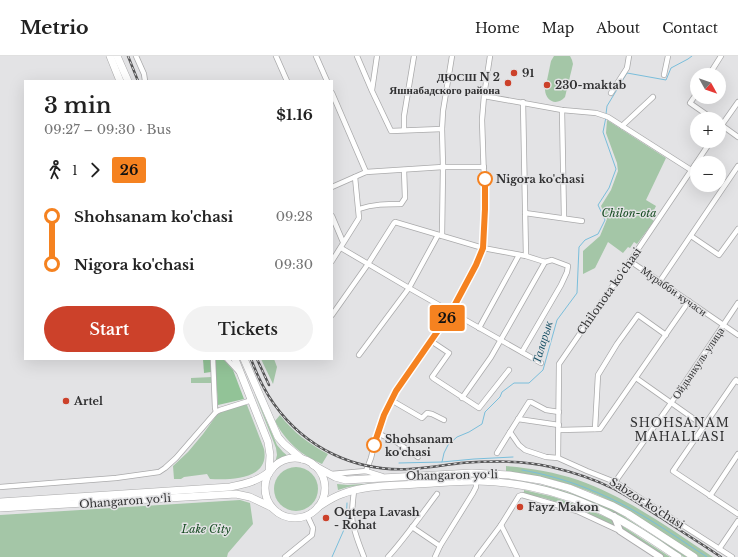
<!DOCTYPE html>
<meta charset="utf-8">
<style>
:root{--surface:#fff;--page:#f2f2f2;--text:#222;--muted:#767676;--line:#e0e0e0;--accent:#cc412a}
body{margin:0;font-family:"Libre Baskerville",serif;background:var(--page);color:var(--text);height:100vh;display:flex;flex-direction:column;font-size:15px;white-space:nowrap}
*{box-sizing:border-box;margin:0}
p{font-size:13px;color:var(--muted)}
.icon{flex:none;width:22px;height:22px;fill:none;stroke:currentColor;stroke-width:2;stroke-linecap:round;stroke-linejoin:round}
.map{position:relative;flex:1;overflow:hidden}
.sheet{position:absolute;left:24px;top:24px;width:309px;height:280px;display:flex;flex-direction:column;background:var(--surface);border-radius:0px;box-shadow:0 4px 16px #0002}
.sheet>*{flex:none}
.badge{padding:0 8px;border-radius:3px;font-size:14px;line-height:26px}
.needle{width:26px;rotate:130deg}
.buttons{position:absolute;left:690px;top:12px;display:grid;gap:8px}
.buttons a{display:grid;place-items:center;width:36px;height:36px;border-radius:50%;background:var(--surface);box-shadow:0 4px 16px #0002;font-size:20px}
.map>.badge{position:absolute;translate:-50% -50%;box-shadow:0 0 0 2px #fff}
.legs{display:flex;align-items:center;gap:6px;height:44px;padding:0 20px;font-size:13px}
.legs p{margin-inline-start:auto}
.summary{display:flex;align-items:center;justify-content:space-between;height:68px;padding:0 20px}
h1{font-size:22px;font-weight:600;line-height:30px}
.primary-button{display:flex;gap:8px;margin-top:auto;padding:8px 20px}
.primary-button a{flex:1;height:46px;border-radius:24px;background:var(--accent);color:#fff;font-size:16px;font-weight:600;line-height:46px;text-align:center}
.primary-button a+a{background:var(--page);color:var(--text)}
ul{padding:0 20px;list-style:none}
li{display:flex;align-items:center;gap:14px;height:48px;font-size:15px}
li i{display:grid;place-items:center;width:6px;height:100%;margin:0 5px;background:currentColor}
li i::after{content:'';width:10px;height:10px;margin:-5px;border:3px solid;border-radius:50%;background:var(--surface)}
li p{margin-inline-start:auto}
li:first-child i{background:linear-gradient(#0000 50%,currentColor 0)}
li:last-child i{background:linear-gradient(currentColor 50%,#0000 0)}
header{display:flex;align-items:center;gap:24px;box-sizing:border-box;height:56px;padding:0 20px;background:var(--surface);border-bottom:1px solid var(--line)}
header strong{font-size:19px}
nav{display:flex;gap:22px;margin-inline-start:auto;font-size:14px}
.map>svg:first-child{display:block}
</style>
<header>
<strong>Metrio</strong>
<nav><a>Home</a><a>Map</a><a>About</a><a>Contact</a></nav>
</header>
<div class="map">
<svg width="738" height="501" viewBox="0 0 738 501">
<rect width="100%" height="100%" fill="#e3e3e5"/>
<g fill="#a4c6a7">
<path d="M 554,0 L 570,0 L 572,4 L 573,8 L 565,41 C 557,50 546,46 545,34 L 551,5 Z"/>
<path d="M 607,64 L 666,102 L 646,144 L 656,150 L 650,162 L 654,165 L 637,188 L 634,186 L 630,192 L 628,191 L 623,197 L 608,186 L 595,212 L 583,218 L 583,195 L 600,180 L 607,163 L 601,150 L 611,134 L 618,115 L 617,107 L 606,77 Z"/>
<path d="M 261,303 L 274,303 L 277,311 L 273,328 Z"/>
<path d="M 212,321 L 212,327 L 191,327 L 191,322 Z"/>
<path d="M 254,336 L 277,389 L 283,396 L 289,401 L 281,403 L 275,407 L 277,399 L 276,392 Z"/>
<path d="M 239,349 L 247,349 L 264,393 C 270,424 231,424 210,423 L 207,418 L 184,421 L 181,423 L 174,423 L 173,410 L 188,396 L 203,378 L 216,360 L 222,355 Z"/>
<path d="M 280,359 C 293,376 309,388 328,398 L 322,408 C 315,405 308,401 302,397 C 291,389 281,377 275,365 Z"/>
<path d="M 506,410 C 530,412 555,416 578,424 C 627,441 670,473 713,501 L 699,501 C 674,485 648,467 622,452 C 588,431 546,420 506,415 Z"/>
<circle cx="296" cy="433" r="22"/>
<path d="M 470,421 C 522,422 568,432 615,455 C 625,461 634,467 643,473 C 658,482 673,492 687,501 L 684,501 L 624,463 L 524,427 L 360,429 L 348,431 L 338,434 L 337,428 L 348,429 Z"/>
<path d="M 524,434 L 554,441 L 574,448 L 573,451 L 544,442 L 524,438 Z"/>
<path d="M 240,444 L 250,447 L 253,468 L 228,497 L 227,501 L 0,501 L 0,459 Z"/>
<path d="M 578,449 L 612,464 L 616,471 L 577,452 Z"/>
<path d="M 621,469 L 670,501 L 664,501 L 622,474 Z"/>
</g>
<g fill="#92c397">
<path d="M 203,303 L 210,303 L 211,316 L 204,317 Z"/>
<path d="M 215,303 L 223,303 L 233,314 L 244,343 L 218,349 Z"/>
</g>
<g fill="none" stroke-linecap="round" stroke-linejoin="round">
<g stroke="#7abedb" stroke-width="1">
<path d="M 606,58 L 607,50 L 627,17 L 666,24 L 671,12 L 688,3 L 692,0"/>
<path d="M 442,406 L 474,403 L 513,401"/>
<path d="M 399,407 L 442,406 L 444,397 L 448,389 L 457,381 L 469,376 L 482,368 L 485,356 L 500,341 L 502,336 L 514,327 L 529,327 L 543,314 L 557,264 L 577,237 L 579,191 L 585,184 L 598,178 L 605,164 L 598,149 L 609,132 L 616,113 L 603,76 L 606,61"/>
<path d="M 522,414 C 568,422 611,440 650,464 C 670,476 688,489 707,501"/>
<path d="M 332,501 L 346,469 L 347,447"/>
</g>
<defs>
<g id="minor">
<path d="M 136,0 L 144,18 L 145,25"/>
<path d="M 276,0 L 287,25"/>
<path d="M 316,0 L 327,25"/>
<path d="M 357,0 L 372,35 L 391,75 L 442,73"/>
<path d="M 664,19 L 668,0"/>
<path d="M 709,19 L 721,0"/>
<path d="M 372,34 L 377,0"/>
<path d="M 332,37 L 366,116"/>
<path d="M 611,37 L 627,12 L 629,0"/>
<path d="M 697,37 L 690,47 L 713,63"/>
<path d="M 484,40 L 562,54 L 596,57 L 608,61 L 691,114"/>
<path d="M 523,46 L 526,200"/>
<path d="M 562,54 L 564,162"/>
<path d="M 720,68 L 738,81"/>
<path d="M 622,70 L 653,41"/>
<path d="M 719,73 L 738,46"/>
<path d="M 404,74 L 404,60 L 414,0"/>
<path d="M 332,131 L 366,116 L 443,111 L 484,111"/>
<path d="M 359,153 C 373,148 387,148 401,148 L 405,142 L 404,114"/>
<path d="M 525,157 L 582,165"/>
<path d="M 332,160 L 343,186"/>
<path d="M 442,180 L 443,111 L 442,73 L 443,55 L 452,0"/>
<path d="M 691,180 L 719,199 L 738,173"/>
<path d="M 341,192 L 409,232 L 541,307"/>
<path d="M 332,205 L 359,162 L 355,121"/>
<path d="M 630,205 L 738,279"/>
<path d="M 660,225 L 738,110"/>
<path d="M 332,259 L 368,208 L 394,167 L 395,166 L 483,192 L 526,200 L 545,206 L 552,204 L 568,210 L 567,216 L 561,229 L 522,296"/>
<path d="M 479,272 L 519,199"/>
<path d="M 431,285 L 449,297 L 432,321 L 433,322 L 479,352 L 509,314"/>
<path d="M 359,299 L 409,232 L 438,179"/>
<path d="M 227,303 L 238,315"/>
<path d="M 636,322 L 704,370"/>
<path d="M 738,326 L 736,324 L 735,325 L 673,415 L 738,458"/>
<path d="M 462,342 L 491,301 L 545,206"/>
<path d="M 391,344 L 422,362 L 427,357 L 432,358 L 444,364"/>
<path d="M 216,356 L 220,354 L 252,344"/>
<path d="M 559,356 L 546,354 L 531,346 L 529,346 L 510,376 L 519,389 L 525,394 L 546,401 L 558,402 L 587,415 L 615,426 L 732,501"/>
<path d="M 518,363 L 559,369"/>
<path d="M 595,373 L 598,319 L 617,288 L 638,259 L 666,279"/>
<path d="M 559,374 L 600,373 L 689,245"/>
<path d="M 377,377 L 395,385 L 418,401"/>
<path d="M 497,397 L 510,376"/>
<path d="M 558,402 L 559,308 L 630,205 L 711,85"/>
<path d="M 366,415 L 371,402 L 377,377 L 384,359 L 391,344 L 406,320 L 451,256 L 476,209 L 483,192 L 485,153 L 482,64 L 484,40 L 490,0"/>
<path d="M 331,418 L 366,415 L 382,420"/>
<path d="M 615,426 L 671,347 L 738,247"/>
<path d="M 0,431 L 116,422 L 159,416 L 165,412 L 176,402 L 216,356 L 215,352 L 213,303"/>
<path d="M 354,435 C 353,443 352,452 352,461 C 353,474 359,488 364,501"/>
<path d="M 710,440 L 738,398"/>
<path d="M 501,469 L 517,501"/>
<path d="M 412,471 L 440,490"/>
<path d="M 719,493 L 738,465"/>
<path d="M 285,501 L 312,479 L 313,472 L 307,459"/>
<path d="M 388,501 C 406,481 421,459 437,438"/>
<path d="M 435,501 L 440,490 L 473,437 L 476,431 L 476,425"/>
<path d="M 477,501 L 501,469 L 519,440 L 522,439 L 577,455 L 620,475"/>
</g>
<path id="major" d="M 614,460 L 620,475 L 660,501"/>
<g id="highway">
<path d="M 110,0 L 120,25"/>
<path d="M 117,0 L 128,25"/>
<path d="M 235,303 L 268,386 L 270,399 L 269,417"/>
<path d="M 244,303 L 278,381 L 284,388 L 302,403"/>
<circle cx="295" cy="432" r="30"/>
<path d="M 313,409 L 335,421 L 346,424 L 472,417 L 509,419 L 540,424 L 569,432 L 613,450 L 628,458 L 694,501"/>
<path d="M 0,446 L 230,431 C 245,428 260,425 272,413"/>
<path d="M 318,451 C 326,446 333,441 342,438 C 365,429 392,430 417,428 C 437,427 457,425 477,425 C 525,426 571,438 614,461 C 636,472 657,487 678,501"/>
<path d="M 0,452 L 236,438 L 250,441 L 271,451"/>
</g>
</defs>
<use href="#minor" stroke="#aaaaab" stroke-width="6"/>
<use href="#major" stroke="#aaaaab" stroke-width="8"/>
<use href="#highway" stroke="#aaaaab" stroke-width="8"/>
<use href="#minor" stroke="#fff" stroke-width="4.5"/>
<use href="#major" stroke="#fff" stroke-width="6"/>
<use href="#highway" stroke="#fff" stroke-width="7"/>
<defs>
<g id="rail">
<path d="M 128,0 L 138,25"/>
<path d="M 251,303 C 257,319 264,334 274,348 C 306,393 356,416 410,413 C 427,412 444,409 461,407 C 491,405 522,404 551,411 C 573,416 594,423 614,433 C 631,442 647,453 663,463 C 682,476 702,488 721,501"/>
<path d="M 257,303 L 269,329"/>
</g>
</defs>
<use href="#rail" stroke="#555556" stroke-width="2.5"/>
<use href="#rail" stroke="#e3e3e5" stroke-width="1" stroke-dasharray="3" stroke-linecap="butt"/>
</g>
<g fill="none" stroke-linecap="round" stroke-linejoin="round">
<defs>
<path id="line-1" d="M 374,389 L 384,359 L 396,335 L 451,256 L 476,209 L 483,192 L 485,153 L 485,123"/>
</defs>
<use href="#line-1" stroke="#fff" stroke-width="9"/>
<use href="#line-1" stroke="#f58220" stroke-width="6"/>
</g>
<g fill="#cc412a" stroke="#e3e3e5" stroke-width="1.5">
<circle cx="514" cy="17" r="4"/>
<circle cx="508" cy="27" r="4"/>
<circle cx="547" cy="29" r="4"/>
<circle cx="66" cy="345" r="4"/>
<circle cx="520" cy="451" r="4"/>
<circle cx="326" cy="462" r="4"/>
</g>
<g fill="#fff" stroke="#f58220" stroke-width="2">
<circle cx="485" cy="123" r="7"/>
<circle cx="374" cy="389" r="7"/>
</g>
<g text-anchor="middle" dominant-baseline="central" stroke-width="3" stroke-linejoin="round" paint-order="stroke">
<g font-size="11" font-weight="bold" fill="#313132" stroke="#e3e3e5" text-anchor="start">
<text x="522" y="17">91</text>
<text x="500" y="21" text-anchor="end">ДЮСШ N 2<tspan x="500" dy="13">Яшнабадского района</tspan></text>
<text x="555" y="29">230-maktab</text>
<text x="74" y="345">Artel</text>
<text x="528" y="451">Fayz Makon</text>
<text x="334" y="456">Oqtepa Lavash<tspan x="334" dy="13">- Rohat</tspan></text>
</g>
<g font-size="11" font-weight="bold" fill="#313132" stroke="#e3e3e5" text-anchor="start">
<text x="496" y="123">Nigora ko'chasi</text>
<text x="385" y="383">Shohsanam<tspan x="385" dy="13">ko'chasi</tspan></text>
</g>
<g font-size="11" font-style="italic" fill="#164b22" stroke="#e3e3e5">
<text x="629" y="157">Chilon-ota</text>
<text x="206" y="473">Lake City</text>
</g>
<g font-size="11" fill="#313132" stroke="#e3e3e5">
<text transform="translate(609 235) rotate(-55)">Chilonota ko'chasi</text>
<text transform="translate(674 235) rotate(35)">Мурабби кучаси</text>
<text transform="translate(698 307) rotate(-56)">Ойдынкуль улица</text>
<text transform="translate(452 419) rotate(-1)">Ohangaron yoʻli</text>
<text transform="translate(125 445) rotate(-4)">Ohangaron yoʻli</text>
<text transform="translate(647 447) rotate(32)">Sabzor ko'chasi</text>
</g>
<g font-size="12" font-style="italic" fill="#195166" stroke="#e3e3e5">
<text transform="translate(542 286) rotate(-73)">Таларык</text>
</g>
<g font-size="12" letter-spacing="1" fill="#313132" stroke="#e3e3e5">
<text x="680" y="366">SHOHSANAM<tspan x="680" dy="14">MAHALLASI</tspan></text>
</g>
</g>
</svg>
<div class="buttons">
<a><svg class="needle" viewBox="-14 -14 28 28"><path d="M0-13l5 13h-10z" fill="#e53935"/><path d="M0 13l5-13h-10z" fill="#767676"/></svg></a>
<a>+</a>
<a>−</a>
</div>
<b class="badge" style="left:447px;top:262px;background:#f58220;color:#111">26</b>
<section class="sheet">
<div class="summary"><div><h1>3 min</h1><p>09:27 – 09:30 · Bus</p></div><b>$1.16</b></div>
<div class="legs"><svg class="icon" aria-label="walk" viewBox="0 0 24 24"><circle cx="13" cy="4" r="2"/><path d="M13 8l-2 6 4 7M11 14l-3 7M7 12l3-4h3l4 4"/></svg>1<svg class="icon" aria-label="forward" viewBox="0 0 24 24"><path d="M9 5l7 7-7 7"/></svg><b class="badge" style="background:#f58220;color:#111">26</b></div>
<ul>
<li><i style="color:#f58220"></i><b>Shohsanam ko'chasi</b><p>09:28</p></li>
<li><i style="color:#f58220"></i><b>Nigora ko'chasi</b><p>09:30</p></li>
</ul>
<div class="primary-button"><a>Start</a><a>Tickets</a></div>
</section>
</div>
